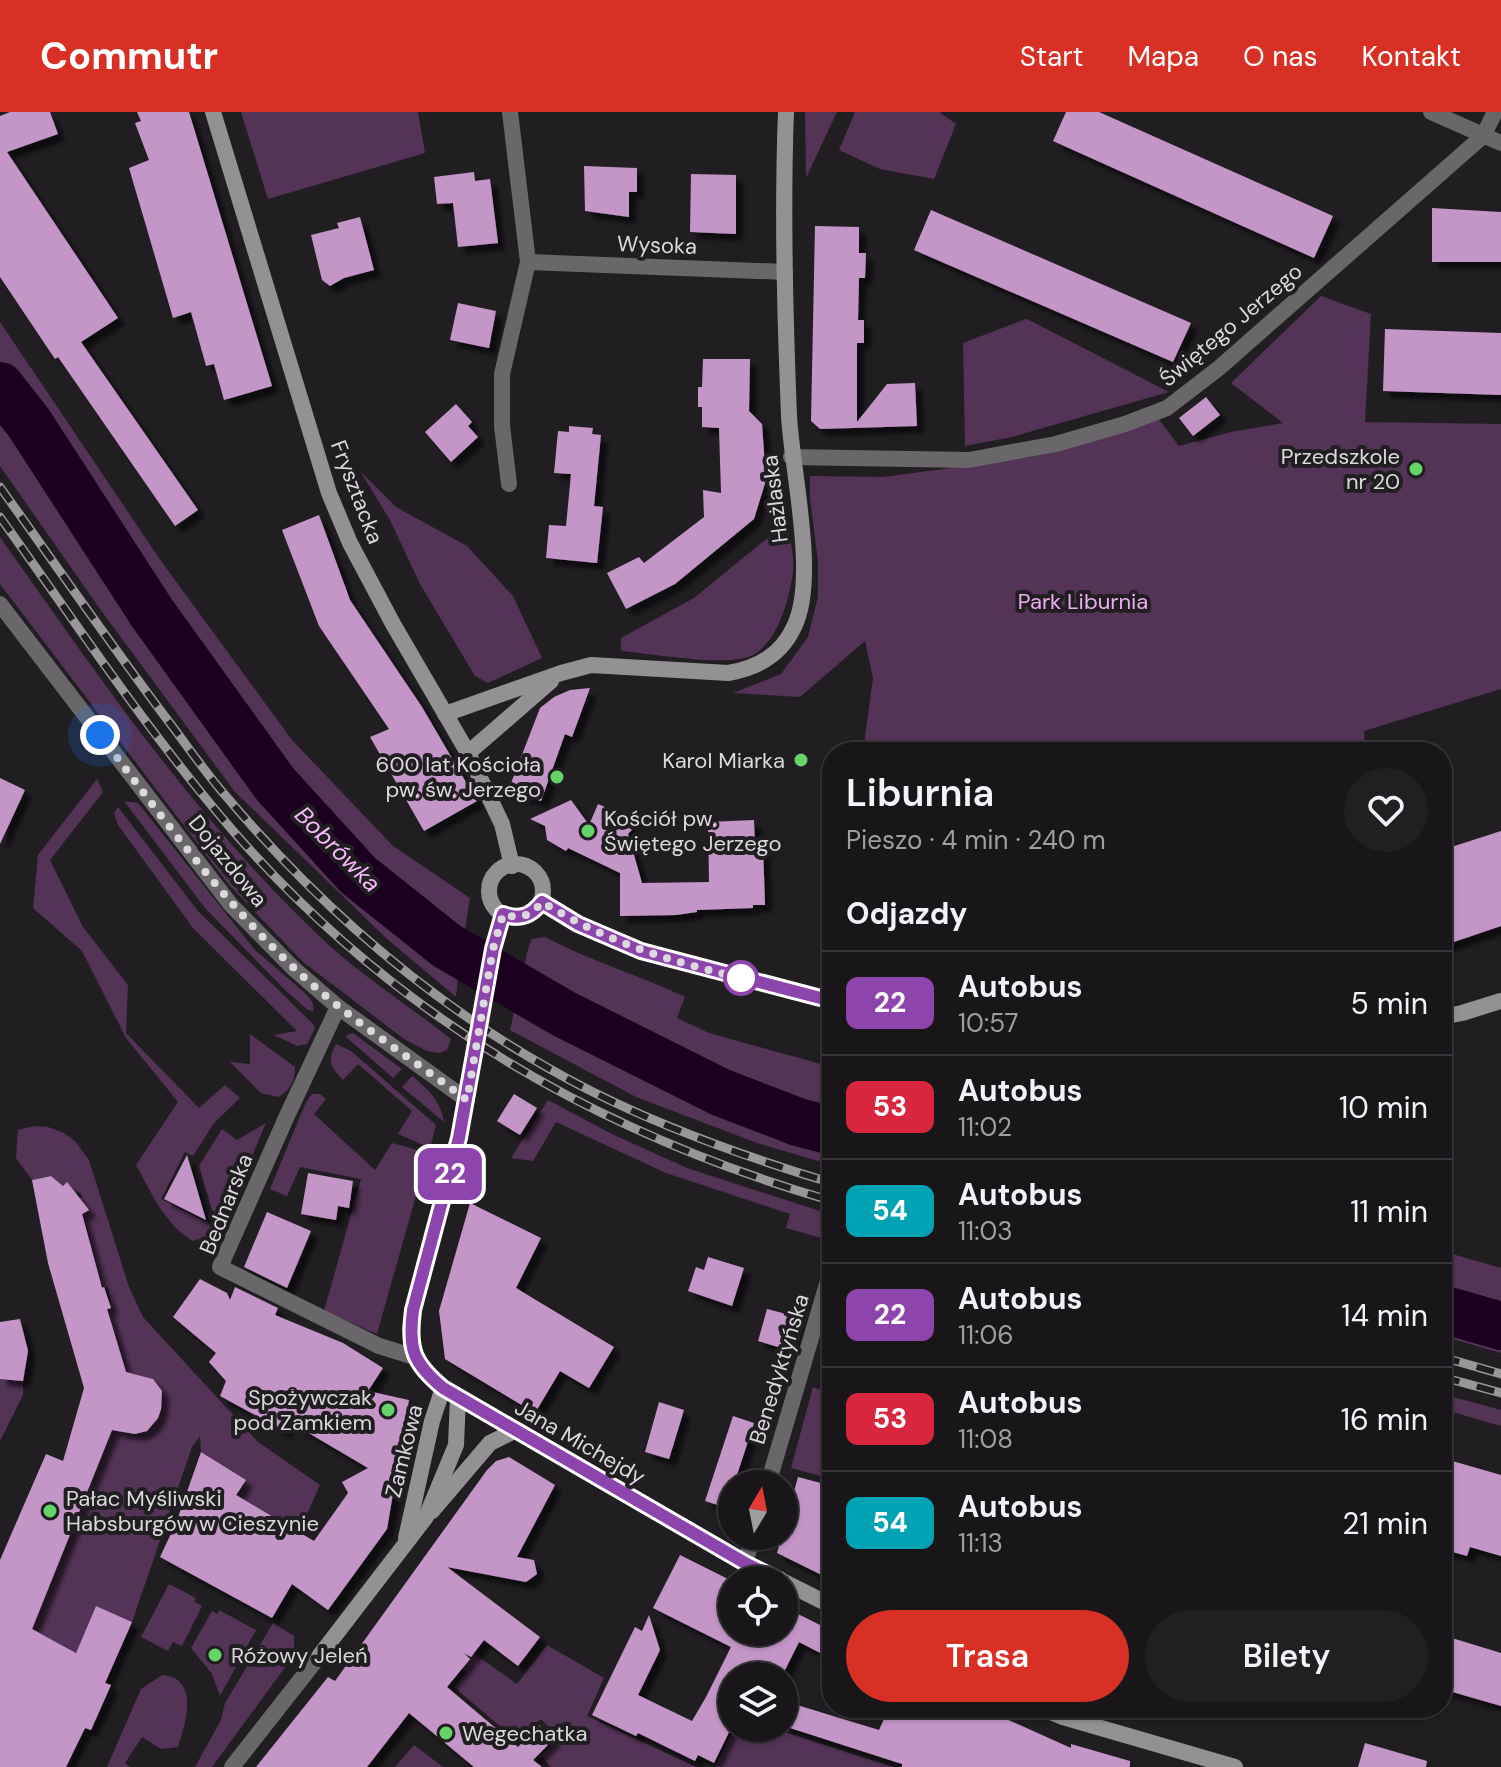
<!DOCTYPE html>
<html lang="pl">
<meta charset="utf-8">
<style>
:root{--surface:#19161a;--page:#221f23;--text:#f1f3f6;--muted:#9f9fa2;--line:#373539;--accent:#d93025}
body{margin:0;font-family:"DM Sans",sans-serif;background:var(--page);color:var(--text);height:100vh;display:flex;flex-direction:column;font-size:30px;white-space:nowrap}
*{box-sizing:border-box;margin:0}
p{font-size:26px;color:var(--muted)}
.icon{flex:none;width:44px;height:44px;fill:none;stroke:currentColor;stroke-width:2;stroke-linecap:round;stroke-linejoin:round}
.map{position:relative;flex:1;overflow:hidden}
.panel{position:absolute;left:822px;top:630px;width:630px;height:976px;display:flex;flex-direction:column;background:var(--surface);border-radius:32px;box-shadow:0 2px 6px #0004,0 0 0 2px var(--line)}
.panel>*{flex:none}
.badge{padding:0 16px;border-radius:12px;font-size:28px;line-height:52px}
.needle{width:52px;rotate:10deg}
.tools{position:absolute;left:718px;top:1358px;display:grid;gap:16px}
.tools a{display:grid;place-items:center;width:80px;height:80px;border-radius:50%;background:var(--surface);box-shadow:0 2px 6px #0004,0 0 0 2px var(--line);font-size:40px}
.you{position:absolute;width:40px;height:40px;margin:-20px;border:6px solid #fff;border-radius:50%;background:#1a73e8;box-shadow:0 0 0 12px #1a73e833}
.map>.badge{position:absolute;translate:-50% -50%;box-shadow:0 0 0 4px #fff}
h2{padding:0 24px;font-size:30px;line-height:72px}
.round{display:grid;place-items:center;flex:none;width:84px;height:84px;border-radius:42px;background:var(--page)}
.headline{display:flex;align-items:center;justify-content:space-between;height:136px;padding:0 24px}
h1{font-size:38px;font-weight:600;line-height:60px}
.button{display:flex;gap:16px;margin-top:auto;padding:16px 24px}
.button a{flex:1;height:92px;border-radius:48px;background:var(--accent);color:#fff;font-size:32px;font-weight:600;line-height:92px;text-align:center}
.button a+a{background:var(--page);color:var(--text)}
ul{padding:0;list-style:none}
li{display:flex;align-items:center;gap:24px;height:104px;padding:0 24px;border-top:2px solid var(--line)}
li div{flex:1}
li b{display:block;font-size:30px}
li em{font-style:normal}
li .badge{min-width:88px;font-weight:700;text-align:center}
header{display:flex;align-items:center;gap:48px;box-sizing:border-box;height:112px;padding:0 40px;background:var(--accent);color:#fff}
header strong{font-size:38px}
nav{display:flex;gap:44px;margin-inline-start:auto;font-size:28px}
.map>svg:first-child{display:block}
</style>
<header>
<strong>Commutr</strong>
<nav><a>Start</a><a>Mapa</a><a>O nas</a><a>Kontakt</a></nav>
</header>
<div class="map">
<svg width="1501" height="1655" viewBox="0 0 1501 1655">
<defs>
<filter id="shadow"><feDropShadow dx="7" dy="7" stdDeviation="2" flood-color="#0009"/></filter>
</defs>
<rect width="100%" height="100%" fill="#211e22"/>
<g fill="#533356">
<path d="M 241,0 L 418,0 L 425,41 L 268,87 Z"/>
<path d="M 805,0 L 837,0 L 806,66 Z"/>
<path d="M 855,0 L 939,0 L 956,12 L 934,67 L 880,57 L 839,38 Z"/>
<path d="M 1321,184 L 1371,202 L 1365,310 L 1501,312 L 1501,577 L 1364,619 L 1365,640 L 863,640 L 873,566 L 865,529 L 800,585 L 733,581 L 781,562 L 808,525 L 818,485 L 818,449 L 810,386 L 810,364 L 883,365 L 1032,345 L 1118,322 L 1158,306 L 1179,334 L 1231,320 L 1283,311 L 1231,271 Z"/>
<path d="M 1026,207 L 1027,207 L 1169,280 L 1012,325 L 965,334 L 963,231 Z"/>
<path d="M 0,210 L 161,449 L 292,628 L 393,734 L 470,786 L 463,830 L 370,761 L 210,565 L 128,452 L 0,265 Z"/>
<path d="M 0,299 C 93,437 179,580 288,707 C 337,764 399,809 459,853 L 456,885 L 386,826 L 235,680 L 100,497 L 0,354 Z"/>
<path d="M 360,359 L 396,395 L 467,434 L 513,484 L 542,546 L 488,571 L 475,564 L 420,472 L 390,408 Z"/>
<path d="M 787,410 C 789,425 795,444 793,459 C 790,486 776,539 745,546 C 713,553 655,542 621,539 L 621,526 L 694,486 Z"/>
<path d="M 0,425 C 101,568 201,715 331,835 C 368,868 412,896 451,927 L 447,938 L 439,941 L 427,939 L 404,927 L 303,850 L 229,773 L 0,472 Z"/>
<path d="M 97,667 L 103,680 L 50,748 L 83,815 L 128,873 L 126,921 L 199,996 L 225,973 L 240,986 L 214,1011 L 193,1044 L 185,1040 L 161,1087 L 219,1116 L 207,1125 L 193,1129 C 165,1113 151,1080 136,1053 L 178,990 L 126,926 L 82,839 L 33,796 L 38,743 Z"/>
<path d="M 124,689 L 138,691 L 255,838 L 305,881 L 312,889 L 314,899 L 308,898 L 287,880 L 205,796 Z"/>
<path d="M 118,695 L 198,799 L 313,912 L 315,916 L 307,932 L 297,934 L 274,923 L 297,919 L 193,816 L 118,713 L 114,701 Z"/>
<path d="M 545,825 C 590,849 639,863 685,885 L 677,906 L 709,921 L 832,955 L 832,1053 L 757,1031 L 636,985 L 510,918 L 528,837 L 532,827 Z"/>
<path d="M 353,921 L 402,957 L 393,966 L 345,924 Z"/>
<path d="M 250,922 L 295,955 C 295,969 290,979 278,985 L 261,981 L 230,950 L 250,952 Z"/>
<path d="M 336,932 L 351,939 L 436,1013 L 430,1036 L 398,1022 L 412,999 L 358,952 L 343,968 C 330,954 327,949 336,932 Z"/>
<path d="M 412,964 C 429,978 440,988 444,1010 L 402,975 Z"/>
<path d="M 312,982 L 320,982 L 326,987 L 314,1002 L 375,1058 L 392,1031 L 428,1041 L 377,1222 L 324,1199 L 361,1067 L 300,1055 L 287,1084 L 270,1077 L 306,990 Z"/>
<path d="M 548,988 L 612,1022 L 687,1056 L 832,1103 L 832,1129 L 786,1116 L 790,1102 L 666,1061 L 556,1010 L 533,1049 L 511,1046 Z"/>
<path d="M 266,1011 L 224,1110 L 212,1098 L 199,1054 L 222,1017 L 237,1028 Z"/>
<path d="M 34,1014 L 48,1015 L 64,1021 L 75,1029 L 89,1048 L 129,1175 L 143,1205 L 258,1330 L 320,1373 L 299,1420 L 236,1383 L 246,1368 L 201,1340 L 200,1324 L 192,1335 L 132,1510 L 96,1494 L 76,1541 L 32,1517 L 112,1318 C 119,1318 124,1321 131,1322 C 156,1325 161,1299 162,1280 L 153,1267 L 126,1260 L 107,1197 L 111,1196 L 108,1175 L 102,1176 L 78,1089 L 82,1084 L 79,1080 L 74,1083 L 67,1070 L 63,1074 L 51,1064 L 32,1068 L 16,1046 L 18,1018 Z"/>
<path d="M 1442,1139 L 1501,1156 L 1501,1241 L 1442,1224 Z"/>
<path d="M 0,1267 L 23,1269 L 23,1283 L 0,1329 Z"/>
<path d="M 813,1275 L 832,1282 L 832,1367 L 791,1356 Z"/>
<path d="M 1442,1282 L 1501,1298 L 1501,1314 L 1442,1297 Z"/>
<path d="M 169,1472 L 196,1486 L 195,1490 L 202,1494 L 182,1534 L 173,1530 L 168,1539 L 141,1525 Z"/>
<path d="M 219,1498 L 256,1518 L 220,1584 L 212,1562 L 191,1536 L 212,1499 L 217,1502 Z"/>
<path d="M 273,1511 L 294,1524 L 294,1543 L 212,1655 L 195,1655 L 221,1608 L 225,1591 Z"/>
<path d="M 460,1532 L 517,1572 L 547,1533 L 604,1566 L 587,1604 L 696,1655 L 551,1655 L 541,1644 L 559,1625 L 541,1607 L 516,1628 L 454,1575 L 466,1560 L 449,1545 Z"/>
<path d="M 162,1563 C 200,1566 186,1611 178,1635 L 161,1637 L 142,1625 L 125,1651 L 130,1655 L 107,1655 L 141,1577 Z"/>
<path d="M 734,1616 L 772,1616 L 893,1655 L 715,1655 Z"/>
<path d="M 414,1633 L 443,1655 L 395,1655 Z"/>
</g>
<g fill="none" stroke-linecap="round" stroke-linejoin="round">
<g stroke="#1c0020" stroke-width="48">
<path d="M 0,274 L 29,311 L 152,501 L 275,672 L 358,763 L 447,834 L 564,902 L 720,980 L 798,1010 L 832,1019"/>
<path d="M 1442,1197 L 1501,1214"/>
</g>
</g>
<g fill="#c396c7" filter="url(#shadow)">
<path d="M 10,0 L 50,0 L 58,22 L 7,40 L 118,206 L 81,230 L 198,398 L 175,414 L 58,245 L 55,247 L 0,165 L 0,4 Z"/>
<path d="M 137,0 L 189,0 L 272,274 L 224,288 L 214,252 L 206,254 L 191,200 L 173,206 L 129,56 L 149,48 L 135,11 L 141,9 Z"/>
<path d="M 1066,0 L 1099,0 L 1333,104 L 1314,146 L 1053,29 Z"/>
<path d="M 584,54 L 637,56 L 637,80 L 629,80 L 629,105 L 585,99 Z"/>
<path d="M 474,60 L 475,69 L 490,67 L 498,131 L 458,135 L 453,91 L 437,92 L 434,65 Z"/>
<path d="M 691,62 L 736,63 L 736,122 L 690,120 Z"/>
<path d="M 1432,96 L 1501,100 L 1501,150 L 1432,150 Z"/>
<path d="M 931,98 L 1191,211 L 1173,250 L 914,138 Z"/>
<path d="M 360,105 L 374,158 L 344,166 L 330,174 L 322,168 L 311,123 L 339,116 L 337,111 Z"/>
<path d="M 815,114 L 859,115 L 859,141 L 866,141 L 865,166 L 859,166 L 858,208 L 864,208 L 864,231 L 857,231 L 857,310 L 887,272 L 915,271 L 917,314 L 820,317 L 811,309 Z"/>
<path d="M 458,191 L 496,199 L 489,236 L 450,228 Z"/>
<path d="M 1385,217 L 1501,221 L 1501,283 L 1383,279 Z"/>
<path d="M 703,247 L 750,247 L 749,299 L 762,312 L 766,368 L 754,407 L 675,472 L 626,497 L 607,461 L 639,445 L 644,451 L 704,405 L 703,378 L 721,381 L 719,316 L 702,315 L 702,295 L 698,295 L 698,275 L 702,275 Z"/>
<path d="M 1206,285 L 1220,303 L 1193,324 L 1179,306 Z"/>
<path d="M 456,292 L 472,310 L 468,314 L 478,325 L 451,350 L 425,320 Z"/>
<path d="M 569,314 L 593,316 L 592,322 L 601,323 L 594,394 L 603,395 L 597,451 L 546,446 L 549,413 L 566,414 L 571,362 L 554,361 L 558,319 L 569,320 Z"/>
<path d="M 319,403 L 350,488 L 422,595 L 477,689 L 424,719 L 370,625 L 389,617 L 319,514 L 282,418 Z"/>
<path d="M 590,576 L 572,625 L 565,622 L 541,689 L 508,679 L 540,596 L 554,585 L 570,578 Z"/>
<path d="M 0,666 L 25,678 L 0,732 Z"/>
<path d="M 571,688 L 589,713 L 598,692 L 612,698 L 634,715 L 628,722 L 642,771 L 709,770 L 708,710 L 754,708 L 755,735 L 763,734 L 765,793 L 753,793 L 753,796 L 697,798 L 697,800 L 676,803 L 620,804 L 620,761 L 568,736 L 566,739 L 547,728 L 545,714 L 530,707 Z"/>
<path d="M 1501,719 L 1501,814 L 1442,834 L 1442,738 Z"/>
<path d="M 514,982 L 537,996 L 520,1023 L 497,1009 Z"/>
<path d="M 187,1043 L 206,1108 L 164,1087 Z"/>
<path d="M 308,1061 L 353,1069 L 349,1096 L 338,1094 L 336,1108 L 301,1102 Z"/>
<path d="M 51,1064 L 63,1074 L 67,1070 L 89,1098 L 82,1102 L 102,1176 L 104,1175 L 111,1196 L 107,1197 L 126,1260 L 153,1267 L 162,1279 L 161,1297 L 158,1306 L 147,1319 L 135,1322 L 112,1318 L 32,1517 L 76,1541 L 96,1494 L 132,1510 L 105,1571 L 111,1573 L 91,1618 L 85,1616 L 66,1655 L 0,1655 L 0,1448 L 46,1342 L 63,1349 L 84,1276 L 48,1151 L 32,1068 Z"/>
<path d="M 470,1091 L 541,1126 L 516,1176 L 614,1235 L 589,1276 L 560,1259 L 535,1301 L 445,1247 L 439,1199 Z"/>
<path d="M 267,1100 L 311,1119 L 287,1176 L 244,1155 Z"/>
<path d="M 708,1145 L 744,1156 L 732,1194 L 688,1179 L 696,1155 L 704,1158 Z"/>
<path d="M 200,1167 L 227,1181 L 230,1188 L 235,1175 L 278,1196 L 275,1203 L 343,1231 L 383,1256 L 368,1279 L 409,1288 L 387,1417 L 328,1498 L 292,1472 L 272,1506 L 160,1445 L 176,1411 L 201,1340 L 246,1368 L 236,1383 L 314,1429 L 348,1381 L 342,1370 L 368,1356 L 290,1310 L 285,1319 L 220,1284 L 226,1269 L 209,1250 L 216,1241 L 173,1205 Z"/>
<path d="M 767,1197 L 798,1205 L 788,1238 L 758,1229 Z"/>
<path d="M 20,1207 L 28,1239 L 23,1269 L 0,1267 L 0,1210 Z"/>
<path d="M 659,1290 L 684,1298 L 669,1347 L 645,1340 Z"/>
<path d="M 733,1304 L 754,1311 L 734,1372 L 732,1372 L 727,1396 L 705,1389 Z"/>
<path d="M 509,1345 L 555,1373 L 517,1445 L 534,1448 L 537,1462 L 526,1470 L 447,1455 L 540,1525 L 518,1554 L 484,1528 L 471,1545 L 464,1541 L 470,1547 L 447,1575 L 518,1635 L 539,1613 L 554,1627 L 533,1648 L 542,1655 L 474,1655 L 409,1601 L 367,1655 L 256,1655 L 328,1565 L 335,1569 L 487,1358 L 496,1349 Z"/>
<path d="M 1442,1346 L 1501,1363 L 1501,1444 L 1470,1435 L 1467,1444 L 1442,1437 Z"/>
<path d="M 798,1365 L 832,1374 L 832,1468 L 777,1441 Z"/>
<path d="M 680,1443 L 732,1469 L 732,1520 L 784,1520 L 784,1495 L 832,1519 L 832,1547 L 799,1530 L 782,1564 L 732,1564 L 732,1614 L 714,1651 L 698,1643 L 695,1649 L 638,1621 L 636,1624 L 592,1603 L 635,1515 L 642,1519 L 649,1503 L 660,1538 L 638,1583 L 692,1609 L 706,1585 L 731,1535 L 653,1496 Z"/>
<path d="M 1442,1523 L 1501,1541 L 1501,1594 L 1442,1577 Z"/>
<path d="M 784,1589 L 879,1618 L 889,1596 L 982,1596 L 1071,1636 L 1071,1632 L 1130,1649 L 1130,1655 L 902,1655 L 902,1652 L 784,1614 Z"/>
<path d="M 1365,1631 L 1427,1649 L 1426,1655 L 1358,1655 Z"/>
</g>
<g fill="none" stroke-linecap="round" stroke-linejoin="round">
<g stroke="#696769" stroke-width="16">
<path d="M 1431,0 L 1501,31"/>
<path d="M 528,150 L 785,160"/>
<path d="M 791,345 L 969,348 L 1056,332 L 1125,312 L 1167,296 L 1219,256 L 1483,24 L 1495,0"/>
<path d="M 509,372 L 502,314 L 502,262 L 528,150 L 510,0"/>
<path d="M 0,492 L 231,793 L 293,856 L 338,895 L 467,988"/>
<path d="M 338,895 L 286,1006 L 220,1155 L 379,1234 L 415,1245"/>
<path d="M 768,1372 L 832,1155"/>
<path d="M 745,1451 L 753,1424"/>
<path d="M 232,1655 L 320,1543"/>
</g>
<g stroke="#949194" stroke-width="16">
<path d="M 213,0 L 329,381 L 350,431 L 393,512 L 468,641 L 502,712 L 512,754"/>
<path d="M 445,602 L 561,561 L 591,553 L 728,561 C 758,556 781,543 794,515 C 818,467 792,360 789,304 C 785,203 782,101 786,0"/>
<path d="M 468,641 L 551,569"/>
<circle cx="516" cy="779" r="27"/>
<path d="M 542,790 L 578,812 L 641,839 L 832,889"/>
<path d="M 503,802 L 493,837 L 459,1026 L 413,1198 L 410,1217 L 411,1232 L 415,1245 L 424,1259 L 443,1276 L 745,1451 L 779,1468"/>
<path d="M 1442,905 L 1462,901 L 1501,889"/>
<path d="M 432,1399 L 490,1331 L 516,1318"/>
<path d="M 406,1426 L 432,1309 L 443,1276"/>
<path d="M 784,1470 L 832,1494"/>
<path d="M 320,1543 L 426,1405 L 456,1333 L 458,1285"/>
<path d="M 1041,1596 L 1063,1605 L 1235,1655"/>
</g>
<defs>
<g id="rail">
<path d="M 0,375 C 55,452 109,530 166,606 C 186,632 204,659 225,683 C 327,804 448,906 589,978 C 666,1017 749,1046 832,1071"/>
<path d="M 0,405 C 76,511 149,622 234,720 C 396,906 598,1021 832,1089"/>
<path d="M 1442,1245 L 1501,1262"/>
<path d="M 1442,1265 L 1501,1281"/>
</g>
</defs>
<use href="#rail" stroke="#99969a" stroke-width="9"/>
<use href="#rail" stroke="#211e22" stroke-width="6" stroke-dasharray="18" stroke-linecap="butt"/>
</g>
<g fill="none" stroke-linecap="round" stroke-linejoin="round">
<defs>
<path id="line" d="M 779,1468 L 745,1451 L 443,1276 C 413,1251 408,1237 413,1198 L 459,1026 L 493,837 L 503,802 C 520,808 531,804 542,790 L 578,812 L 641,839 L 832,889"/>
</defs>
<use href="#line" stroke="#fff" stroke-width="18"/>
<use href="#line" stroke="#8e44ad" stroke-width="12"/>
<path stroke="#dbd9dc" stroke-width="8" stroke-dasharray="0 14.4" d="M 100,623 C 161,703 219,785 292,854 C 345,905 408,944 467,988 L 493,837 L 503,802 C 520,808 531,804 542,790 C 609,831 666,848 741,866"/>
</g>
<g fill="#64d468" stroke="#211e22" stroke-width="3">
<circle cx="1416" cy="357" r="8"/>
<circle cx="801" cy="648" r="8"/>
<circle cx="557" cy="665" r="8"/>
<circle cx="588" cy="719" r="8"/>
<circle cx="388" cy="1298" r="8"/>
<circle cx="50" cy="1399" r="8"/>
<circle cx="215" cy="1543" r="8"/>
<circle cx="446" cy="1621" r="8"/>
</g>
<circle fill="#fff" stroke="#8e44ad" stroke-width="4" cx="741" cy="866" r="16"/>
<g text-anchor="middle" dominant-baseline="central" stroke-width="8" stroke-linejoin="round" paint-order="stroke">
<g font-size="22" fill="#dbd9dc" stroke="#211e22">
<text transform="translate(657 133) rotate(2)">Wysoka</text>
<text transform="translate(1231 213) rotate(-40)">Świętego Jerzego</text>
<text transform="translate(357 380) rotate(69)">Frysztacka</text>
<text transform="translate(775 387) rotate(-97)">Hażlaska</text>
<text transform="translate(228 749) rotate(51)">Dojazdowa</text>
<text transform="translate(226 1092) rotate(-68)">Bednarska</text>
<text transform="translate(779 1257) rotate(-73)">Benedyktyńska</text>
<text transform="translate(580 1330) rotate(30)">Jana Michejdy</text>
<text transform="translate(404 1339) rotate(-76)">Zamkowa</text>
</g>
<g font-size="22" fill="#dbd9dc" stroke="#211e22" text-anchor="end">
<text x="1400" y="344">Przedszkole<tspan x="1400" dy="25">nr 20</tspan></text>
<text x="785" y="648">Karol Miarka</text>
<text x="541" y="652">600 lat Kościoła<tspan x="541" dy="25">pw. św. Jerzego</tspan></text>
<text x="604" y="706" text-anchor="start">Kościół pw.<tspan x="604" dy="25">Świętego Jerzego</tspan></text>
<text x="372" y="1285">Spożywczak<tspan x="372" dy="25">pod Zamkiem</tspan></text>
<text x="66" y="1386" text-anchor="start">Pałac Myśliwski<tspan x="66" dy="25">Habsburgów w Cieszynie</tspan></text>
<text x="231" y="1543" text-anchor="start">Różowy Jeleń</text>
<text x="462" y="1621" text-anchor="start">Wegechatka</text>
</g>
<g font-size="22" fill="#ecadf1" stroke="#211e22">
<text x="1083" y="489">Park Liburnia</text>
</g>
<g font-size="24" font-style="italic" fill="#f9b9fe" stroke="#211e22">
<text transform="translate(338 737) rotate(45)">Bobrówka</text>
</g>
</g>
</svg>
<div class="tools">
<a><svg class="needle" viewBox="-14 -14 28 28"><path d="M0-13l5 13h-10z" fill="#e53935"/><path d="M0 13l5-13h-10z" fill="#9f9fa2"/></svg></a>
<a><svg class="icon" aria-label="locate" viewBox="0 0 24 24"><circle cx="12" cy="12" r="6"/><path d="M12 2v4M12 18v4M2 12h4M18 12h4"/></svg></a>
<a><svg class="icon" aria-label="layers" viewBox="0 0 24 24"><path d="M12 4l9 5-9 5-9-5zM3 14l9 5 9-5"/></svg></a>
</div>
<div class="you" style="left:100px;top:623px"></div>
<b class="badge" style="left:450px;top:1062px;background:#8e44ad;color:#fff">22</b>
<section class="panel">
<div class="headline"><div><h1>Liburnia</h1><p>Pieszo · 4 min · 240 m</p></div><a class="round"><svg class="icon" aria-label="heart" viewBox="0 0 24 24"><path d="M12 20l-8-8c-3-5 5-10 8-4 3-6 11-1 8 4z"/></svg></a></div>
<h2>Odjazdy</h2>
<ul>
<li><span class="badge" style="background:#8e44ad;color:#fff">22</span><div><b>Autobus</b><p>10:57</p></div><em>5 min</em></li>
<li><span class="badge" style="background:#d7263d;color:#fff">53</span><div><b>Autobus</b><p>11:02</p></div><em>10 min</em></li>
<li><span class="badge" style="background:#00a3b4;color:#fff">54</span><div><b>Autobus</b><p>11:03</p></div><em>11 min</em></li>
<li><span class="badge" style="background:#8e44ad;color:#fff">22</span><div><b>Autobus</b><p>11:06</p></div><em>14 min</em></li>
<li><span class="badge" style="background:#d7263d;color:#fff">53</span><div><b>Autobus</b><p>11:08</p></div><em>16 min</em></li>
<li><span class="badge" style="background:#00a3b4;color:#fff">54</span><div><b>Autobus</b><p>11:13</p></div><em>21 min</em></li>
</ul>
<div class="button"><a>Trasa</a><a>Bilety</a></div>
</section>
</div>
